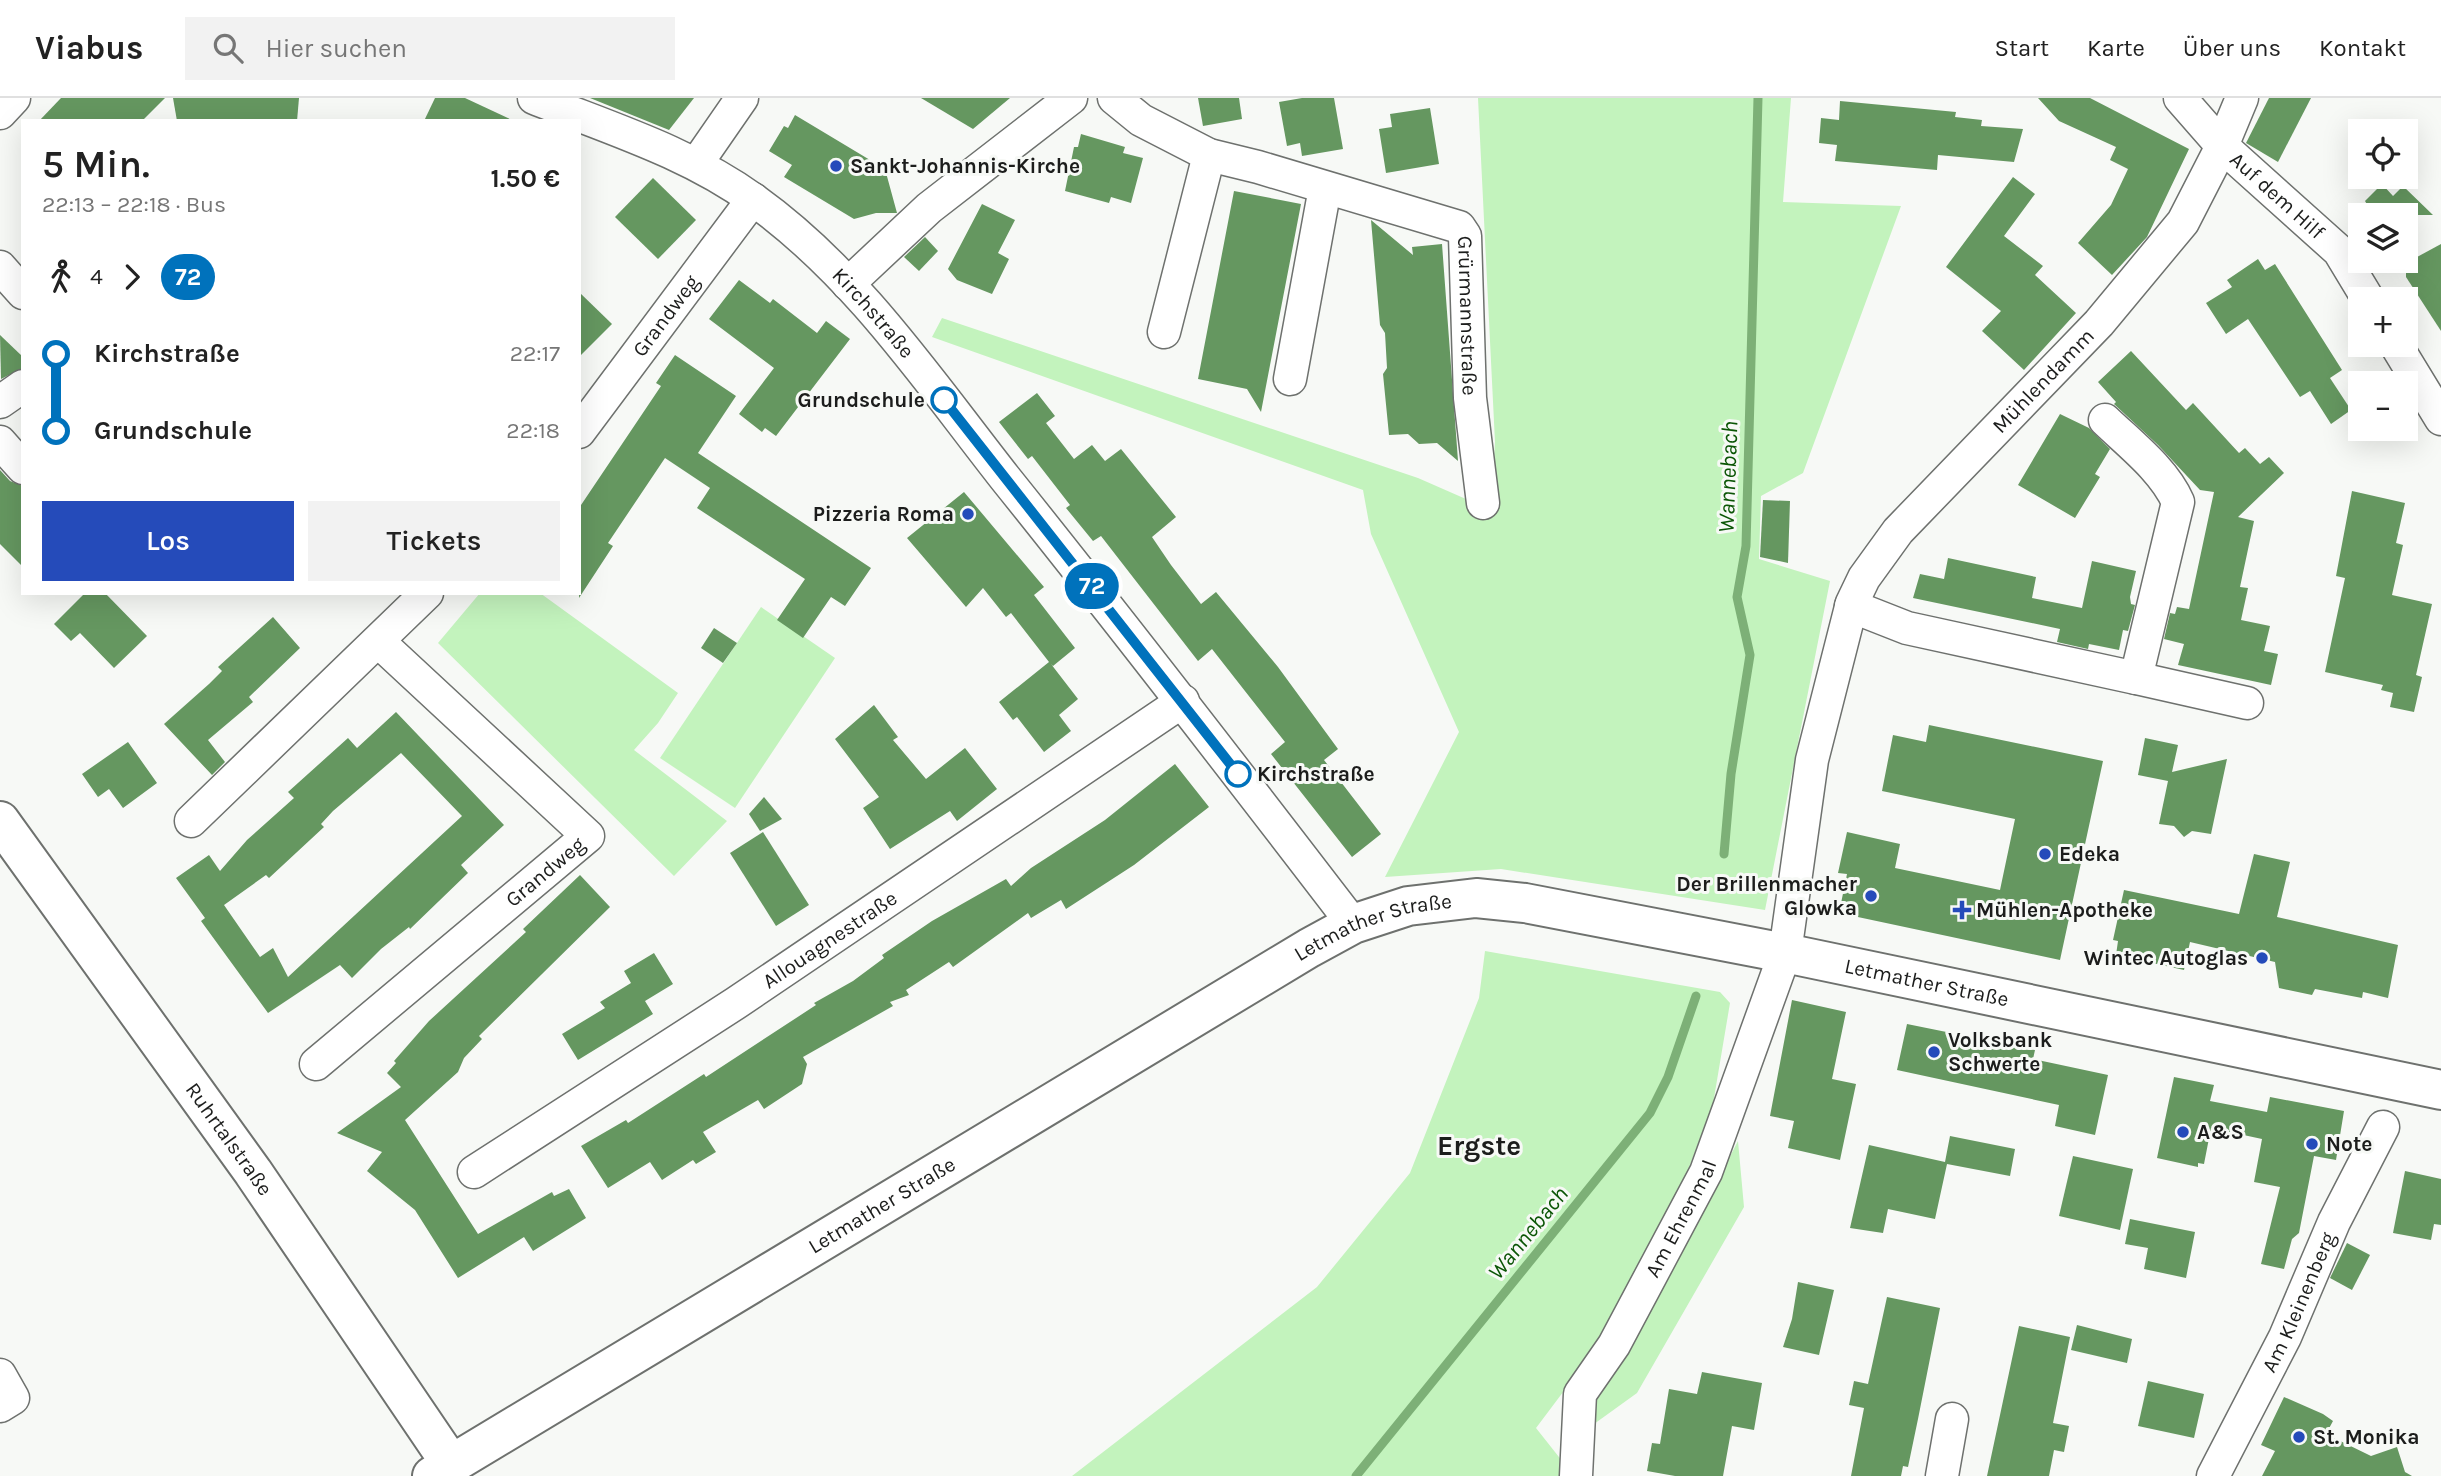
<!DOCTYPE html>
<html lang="de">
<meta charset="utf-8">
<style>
:root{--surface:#fff;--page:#f2f2f2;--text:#222;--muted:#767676;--line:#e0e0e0;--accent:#254bba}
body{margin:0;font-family:Karla,sans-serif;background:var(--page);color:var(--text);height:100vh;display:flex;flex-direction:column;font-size:26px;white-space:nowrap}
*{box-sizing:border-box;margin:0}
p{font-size:23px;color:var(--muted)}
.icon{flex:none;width:38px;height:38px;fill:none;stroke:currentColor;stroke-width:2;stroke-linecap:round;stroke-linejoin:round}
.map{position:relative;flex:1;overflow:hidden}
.side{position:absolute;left:21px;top:21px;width:560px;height:476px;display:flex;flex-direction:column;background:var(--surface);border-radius:0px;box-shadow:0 7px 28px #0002}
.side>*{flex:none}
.badge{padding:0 14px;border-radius:23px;font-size:24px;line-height:46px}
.fabs{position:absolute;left:2348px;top:21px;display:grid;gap:14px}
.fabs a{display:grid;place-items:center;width:70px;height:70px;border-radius:0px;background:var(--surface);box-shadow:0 7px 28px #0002;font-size:35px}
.map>.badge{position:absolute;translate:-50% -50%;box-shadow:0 0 0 4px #fff}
.legs{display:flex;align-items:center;gap:10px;height:77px;padding:0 21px;font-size:23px}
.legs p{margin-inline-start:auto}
.head{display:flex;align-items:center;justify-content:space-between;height:119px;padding:0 21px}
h1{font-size:38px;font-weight:600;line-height:52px}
.action{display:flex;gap:14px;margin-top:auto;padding:14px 21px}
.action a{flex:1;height:80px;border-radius:0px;background:var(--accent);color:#fff;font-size:28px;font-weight:600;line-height:80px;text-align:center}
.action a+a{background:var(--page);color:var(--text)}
ul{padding:0 21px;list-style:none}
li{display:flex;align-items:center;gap:24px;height:77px;font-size:26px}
li i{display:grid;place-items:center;width:10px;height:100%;margin:0 9px;background:currentColor}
li i::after{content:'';width:18px;height:18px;margin:-9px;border:5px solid;border-radius:50%;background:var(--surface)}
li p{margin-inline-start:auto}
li:first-child i{background:linear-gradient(#0000 50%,currentColor 0)}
li:last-child i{background:linear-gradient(currentColor 50%,#0000 0)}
header{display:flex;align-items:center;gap:42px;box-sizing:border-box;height:98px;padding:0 35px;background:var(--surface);border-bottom:2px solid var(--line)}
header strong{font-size:33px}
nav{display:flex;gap:38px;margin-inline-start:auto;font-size:24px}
.search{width:490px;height:63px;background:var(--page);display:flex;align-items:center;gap:18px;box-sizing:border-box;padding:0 24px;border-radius:0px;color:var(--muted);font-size:26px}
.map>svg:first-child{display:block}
</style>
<header>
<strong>Viabus</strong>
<div class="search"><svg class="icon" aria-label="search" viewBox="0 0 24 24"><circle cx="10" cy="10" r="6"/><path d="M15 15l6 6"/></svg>Hier suchen</div>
<nav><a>Start</a><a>Karte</a><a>Über uns</a><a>Kontakt</a></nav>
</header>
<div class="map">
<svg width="2441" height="1378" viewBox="0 0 2441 1378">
<rect width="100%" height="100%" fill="#f7f9f6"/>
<g fill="#c3f3bd">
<path d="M 1478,0 L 1791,0 L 1783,104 L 1901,108 L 1803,375 L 1761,398 L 1759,461 L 1830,483 L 1765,812 L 1501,771 L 1385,779 L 1459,634 L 1371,436 L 1363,392 L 932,239 L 942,220 L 1418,380 L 1491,412 L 1495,344 Z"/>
<path d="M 480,495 L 540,495 L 678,595 L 658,625 L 634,652 L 727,723 L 674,778 L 438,545 Z"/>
<path d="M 761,509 L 835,560 L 735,710 L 660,660 Z"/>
<path d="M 1485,853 L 1720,894 L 1730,905 L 1713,1006 L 1679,1096 L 1609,1233 L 1536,1330 L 1574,1378 L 1072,1378 L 1317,1189 L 1410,1075 L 1479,900 Z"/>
<path d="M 1738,1043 L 1744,1109 L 1637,1295 L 1594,1326 L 1597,1298 L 1651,1210 Z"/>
</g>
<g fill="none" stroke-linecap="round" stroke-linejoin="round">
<g stroke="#7db077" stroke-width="9">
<path d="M 1724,756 L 1731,676 L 1750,557 L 1737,499 L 1746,448 L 1758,0"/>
<path d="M 1356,1378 L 1650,1015 L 1668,979 L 1696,898"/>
</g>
</g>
<g fill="#659760" fill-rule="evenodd">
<path d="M 61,0 L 165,0 L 142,23 L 39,23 Z"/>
<path d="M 173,0 L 299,0 L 297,23 L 177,23 Z"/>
<path d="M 435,0 L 465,0 L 514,23 L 424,23 Z"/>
<path d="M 590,0 L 694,0 L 669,32 Z"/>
<path d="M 921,0 L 1010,0 L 973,31 Z"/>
<path d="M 1198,0 L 1239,0 L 1242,21 L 1203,28 Z"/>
<path d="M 1302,0 L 1334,0 L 1343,51 L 1302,58 L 1300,45 L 1287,48 L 1279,4 Z"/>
<path d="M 2038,0 L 2090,0 L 2189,51 L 2147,139 L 2112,177 L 2078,145 L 2111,107 L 2128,71 L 2110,62 L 2116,49 L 2059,23 Z"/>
<path d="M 2269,0 L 2311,0 L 2278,64 L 2246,45 Z"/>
<path d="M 1840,3 L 1956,14 L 1955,19 L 1982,22 L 1981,28 L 2023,31 L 2014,64 L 1938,57 L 1937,72 L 1835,63 L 1837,47 L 1819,45 L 1821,20 L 1839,22 Z"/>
<path d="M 1430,10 L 1439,66 L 1386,75 L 1379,31 L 1392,29 L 1390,16 Z"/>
<path d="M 795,17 L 885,71 L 897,115 L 876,115 L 854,121 L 784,79 L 792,67 L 769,53 L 784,28 L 788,30 Z"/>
<path d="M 1081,36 L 1125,49 L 1123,55 L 1143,60 L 1131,105 L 1111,99 L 1109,105 L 1065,93 L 1074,49 L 1078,49 Z"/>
<path d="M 2013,79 L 2035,96 L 2004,138 L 2043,168 L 2035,177 L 2076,215 L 2024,272 L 1982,233 L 2001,213 L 1946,169 Z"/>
<path d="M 653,80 L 696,122 L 658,161 L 615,119 Z"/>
<path d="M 2382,86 L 2393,98 L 2403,88 L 2433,117 L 2373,117 L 2365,103 Z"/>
<path d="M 1234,93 L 1301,106 L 1261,314 L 1247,291 L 1198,281 Z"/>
<path d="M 982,106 L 1015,122 L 998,155 L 1009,161 L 992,196 L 957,182 L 948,171 Z"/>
<path d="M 1371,122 L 1413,157 L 1412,149 L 1442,146 L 1458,363 L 1437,345 L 1419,346 L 1408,336 L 1389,337 L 1383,276 L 1387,270 L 1385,235 L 1380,227 Z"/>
<path d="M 925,139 L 938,153 L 919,173 L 904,159 Z"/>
<path d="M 2441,146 L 2441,233 L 2406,179 L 2406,165 Z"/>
<path d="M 2258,161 L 2265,172 L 2275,166 L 2342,272 L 2330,280 L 2351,312 L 2331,326 L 2310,293 L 2300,299 L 2248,221 L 2226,236 L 2206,205 L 2232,189 L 2227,182 Z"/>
<path d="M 739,182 L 770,205 L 773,201 L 817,235 L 826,223 L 850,241 L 776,338 L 765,330 L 762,334 L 739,316 L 774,270 L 709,221 Z"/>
<path d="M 579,194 L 612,226 L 579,259 Z"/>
<path d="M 0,237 L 23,259 L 23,270 L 1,281 Z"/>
<path d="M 2131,253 L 2186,312 L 2193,305 L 2239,355 L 2245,350 L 2260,366 L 2269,359 L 2284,375 L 2238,419 L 2254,423 L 2240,489 L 2248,490 L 2241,522 L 2270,528 L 2264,553 L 2278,556 L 2271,587 L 2178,567 L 2184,546 L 2164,541 L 2170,515 L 2175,516 L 2177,509 L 2189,511 L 2214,394 L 2200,392 L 2158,347 L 2114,306 L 2116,304 L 2098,284 Z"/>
<path d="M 675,257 L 736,298 L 698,355 L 871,470 L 845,508 L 831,499 L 803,540 L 777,522 L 805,481 L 697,410 L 710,390 L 665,360 L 608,445 L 613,448 L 579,500 L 579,410 L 661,288 L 656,285 Z"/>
<path d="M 1037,295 L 1055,318 L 1046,325 L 1074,361 L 1092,347 L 1105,363 L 1121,351 L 1176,419 L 1152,439 L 1171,467 L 1201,506 L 1216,494 L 1278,569 L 1338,651 L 1324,662 L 1381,736 L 1352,759 L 1271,656 L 1285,644 L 1212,551 L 1198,563 L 1101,438 L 1093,443 L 1066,410 L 1070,407 L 1032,358 L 1028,361 L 999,324 Z"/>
<path d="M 2060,316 L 2089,330 L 2110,351 L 2095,376 L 2100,379 L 2075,420 L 2018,387 Z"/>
<path d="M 0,372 L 10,383 L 23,388 L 23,469 L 0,446 Z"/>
<path d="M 2352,393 L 2405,405 L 2396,445 L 2403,447 L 2392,497 L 2432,506 L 2416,577 L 2422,579 L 2414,614 L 2390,609 L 2393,595 L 2381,592 L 2383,587 L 2325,574 L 2345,480 L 2336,478 Z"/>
<path d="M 964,394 L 1044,489 L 1034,497 L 1075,550 L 1053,568 L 1051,566 L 1078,601 L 1059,617 L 1071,633 L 1044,654 L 1017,619 L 1013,622 L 999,604 L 1049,564 L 1011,515 L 1006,519 L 983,490 L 966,509 L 907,440 Z"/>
<path d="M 1763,402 L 1790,403 L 1788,465 L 1760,459 Z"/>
<path d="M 1948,460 L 2036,479 L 2032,500 L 2082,510 L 2092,463 L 2136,473 L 2130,499 L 2131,506 L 2135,507 L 2128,533 L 2123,532 L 2119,552 L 2089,546 L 2088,551 L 2057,544 L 2060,531 L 1913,500 L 1920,476 L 1944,481 Z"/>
<path d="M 85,495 L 105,495 L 147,538 L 114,570 L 80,535 L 71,543 L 54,526 Z"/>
<path d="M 273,519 L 300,550 L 249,599 L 253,604 L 208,642 L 225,664 L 212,677 L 164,626 L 209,586 L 222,573 L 218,569 Z"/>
<path d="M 714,530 L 737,545 L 723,565 L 701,550 Z"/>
<path d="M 874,607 L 898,639 L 893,642 L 926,681 L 965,650 L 997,691 L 957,723 L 950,713 L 890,751 L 863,710 L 879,699 L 835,641 Z"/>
<path d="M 396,614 L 504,727 L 461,767 L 468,775 L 410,831 L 409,829 L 381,851 L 352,880 L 340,867 L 268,915 L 201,823 L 205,820 L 176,780 L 209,757 L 220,773 L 247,742 L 294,700 L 288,694 L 348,640 L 357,650 ZM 401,655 L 462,718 L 288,879 L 273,850 L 260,859 L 224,807 L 266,777 L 269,780 L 324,729 L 321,726 L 333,713 Z"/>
<path d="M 1929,627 L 2103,663 L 2060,862 L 1839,815 L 1847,776 L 1838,775 L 1847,734 L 1900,746 L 1895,770 L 2000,792 L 2015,721 L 1882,693 L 1893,637 L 1926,644 Z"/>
<path d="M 2145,640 L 2178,647 L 2172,674 L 2227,661 L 2211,736 L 2192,733 L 2184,739 L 2174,728 L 2159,726 L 2168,683 L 2138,677 Z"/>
<path d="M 128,644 L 157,685 L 123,710 L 109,691 L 98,699 L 82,676 Z"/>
<path d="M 1175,666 L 1209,709 L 1134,767 L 1066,811 L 1061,802 L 1031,820 L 1028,815 L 953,869 L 949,864 L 906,892 L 909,897 L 890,904 L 893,908 L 803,959 L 807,966 L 802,986 L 764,1011 L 758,1002 L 703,1034 L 716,1054 L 696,1066 L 693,1062 L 662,1082 L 650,1064 L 608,1090 L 581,1048 L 626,1022 L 628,1025 L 704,976 L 706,979 L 816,907 L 814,905 L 853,883 L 884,860 L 882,857 L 932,823 L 1006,781 L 1011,788 L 1031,770 L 1105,722 Z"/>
<path d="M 764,699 L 782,721 L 760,733 L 749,716 Z"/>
<path d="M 763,734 L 809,807 L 776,828 L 730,755 Z"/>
<path d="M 2254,756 L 2290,764 L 2277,819 L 2398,847 L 2388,900 L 2363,894 L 2362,900 L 2315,891 L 2312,897 L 2279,890 L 2275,864 L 2190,844 L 2184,872 L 2116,857 L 2118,843 L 2113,842 L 2124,792 L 2239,816 Z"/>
<path d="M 580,777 L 610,809 L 479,938 L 482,941 L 464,960 L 458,974 L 405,1022 L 478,1136 L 552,1094 L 554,1098 L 569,1091 L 586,1120 L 533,1153 L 524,1139 L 458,1180 L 415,1112 L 367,1073 L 382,1054 L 337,1035 L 401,989 L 387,975 L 396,965 L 394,963 L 429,923 L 526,834 L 523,831 Z"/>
<path d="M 654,855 L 673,886 L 645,903 L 653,916 L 578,962 L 562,936 L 605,910 L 600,904 L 631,885 L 624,873 Z"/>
<path d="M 1792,902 L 1846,914 L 1832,981 L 1856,986 L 1840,1062 L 1788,1050 L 1794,1023 L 1770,1018 Z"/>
<path d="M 1907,926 L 2035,952 L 2033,961 L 2108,977 L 2095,1037 L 2055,1028 L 2059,1007 L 1897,972 Z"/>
<path d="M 2174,979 L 2214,987 L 2210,1003 L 2267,1014 L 2270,999 L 2344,1013 L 2336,1062 L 2314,1058 L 2299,1135 L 2292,1141 L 2284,1171 L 2261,1166 L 2280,1089 L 2254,1084 L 2262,1041 L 2211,1030 L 2204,1066 L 2198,1065 L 2198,1069 L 2157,1060 Z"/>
<path d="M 1950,1038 L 2015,1051 L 2010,1078 L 1947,1066 L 1935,1121 L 1888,1111 L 1883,1135 L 1850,1130 L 1869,1047 L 1945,1064 Z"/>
<path d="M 2073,1058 L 2133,1071 L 2120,1132 L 2059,1118 Z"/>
<path d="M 2405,1073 L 2441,1081 L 2441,1127 L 2434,1126 L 2431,1142 L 2393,1135 Z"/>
<path d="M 2130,1121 L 2195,1134 L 2186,1180 L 2144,1171 L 2148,1150 L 2125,1146 Z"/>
<path d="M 2347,1145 L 2370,1157 L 2352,1192 L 2330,1180 Z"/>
<path d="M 1798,1184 L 1834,1192 L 1819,1257 L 1783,1249 L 1792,1221 Z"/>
<path d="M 1887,1199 L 1940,1210 L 1918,1321 L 1908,1369 L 1903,1368 L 1901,1378 L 1851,1378 L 1864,1310 L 1849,1307 L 1854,1283 L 1868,1286 Z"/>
<path d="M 2077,1227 L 2132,1241 L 2127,1265 L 2071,1252 Z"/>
<path d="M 2019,1228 L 2070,1239 L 2053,1325 L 2069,1328 L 2064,1354 L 2054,1352 L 2049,1378 L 1987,1378 Z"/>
<path d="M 1702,1274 L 1762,1285 L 1754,1332 L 1732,1328 L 1723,1378 L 1675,1378 L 1647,1373 L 1652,1345 L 1660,1346 L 1669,1291 L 1697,1296 Z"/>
<path d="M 2148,1283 L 2204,1296 L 2194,1340 L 2138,1328 Z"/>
<path d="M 2284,1299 L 2323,1316 L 2333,1323 L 2326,1336 L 2371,1358 L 2397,1349 L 2405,1374 L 2412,1378 L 2262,1378 L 2275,1353 L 2261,1347 Z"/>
</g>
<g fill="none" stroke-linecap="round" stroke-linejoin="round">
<defs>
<g id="street">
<path id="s1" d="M 534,0 C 609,30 688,54 754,102 C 856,175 928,282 1005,380 C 1123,527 1238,676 1353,826"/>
<path id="s2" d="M 1114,0 L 1141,22 L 1209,57 L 1258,69 L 1459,129 L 1465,138 L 1470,300 L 1483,405"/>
<path id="s3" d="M 2180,0 L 2222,48 L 2339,153 L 2368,201"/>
<path d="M 0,15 L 14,0"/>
<path d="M 697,65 L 742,0"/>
<path d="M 0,169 L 23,195"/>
<path d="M 848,186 L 929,110 L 1071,0"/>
<path d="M 1164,234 L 1209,57"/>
<path d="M 2396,247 L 2441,321"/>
<path d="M 1290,281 L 1325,90"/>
<path d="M 0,304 L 23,288"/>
<path id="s4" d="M 579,334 L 753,101"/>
<path d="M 0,344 L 23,370"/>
<path d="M 1851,508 L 1907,530 L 2136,580 L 2178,404 C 2164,372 2130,346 2105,322"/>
<path d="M 2136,580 L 2247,605"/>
<path d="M 191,723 L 427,495"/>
<path id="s5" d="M 316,966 L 588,738 L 379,544"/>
<path id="s6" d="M 474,1074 L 736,905 L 1183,603"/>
<path d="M 0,1277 L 13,1300 L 0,1308"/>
<path id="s7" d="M 1576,1378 L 1580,1296 L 1614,1247 L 1706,1074 L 1785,855 L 1812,662 L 1852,505 L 1864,480 L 1898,433 L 2099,225 L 2183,124 L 2222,48 L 2242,0"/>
<path d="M 1942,1378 L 1952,1321"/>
<path id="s8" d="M 2213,1378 L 2285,1239 L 2334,1124 L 2383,1029"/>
</g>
<g id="secondary">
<path id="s9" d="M 0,723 L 253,1074 L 451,1366"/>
</g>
<g id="primary">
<path id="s10" d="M 432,1378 L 1309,850 L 1353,826 L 1408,808 L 1476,800 L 1525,805 L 1785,855 L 2441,992"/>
</g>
</defs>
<use href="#street" stroke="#6e716e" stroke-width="35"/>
<use href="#secondary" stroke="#6e716e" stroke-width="42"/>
<use href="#primary" stroke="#6e716e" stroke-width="42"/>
<use href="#street" stroke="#fff" stroke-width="32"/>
<use href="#secondary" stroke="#fff" stroke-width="38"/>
<use href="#primary" stroke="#fff" stroke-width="38"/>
</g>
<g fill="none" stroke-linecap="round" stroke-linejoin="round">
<defs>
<path id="line-1" d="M 944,302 L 1238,676"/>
</defs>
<use href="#line-1" stroke="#fff" stroke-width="16"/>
<use href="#line-1" stroke="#0072bc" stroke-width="10"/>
</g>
<g fill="#254bba" stroke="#f7f9f6" stroke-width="2.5">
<circle cx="836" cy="68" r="7"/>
<circle cx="968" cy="416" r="7"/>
<circle cx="2045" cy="756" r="7"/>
<circle cx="1871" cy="798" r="7"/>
<path d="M1958.5 801.5h7v7h7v7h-7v7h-7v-7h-7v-7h7z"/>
<circle cx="2262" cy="860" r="7"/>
<circle cx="1934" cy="954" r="7"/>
<circle cx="2183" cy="1034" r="7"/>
<circle cx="2312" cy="1046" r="7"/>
<circle cx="2299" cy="1339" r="7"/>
</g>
<g fill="#fff" stroke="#0072bc" stroke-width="3.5">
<circle cx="944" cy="302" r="12"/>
<circle cx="1238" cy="676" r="12"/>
</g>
<g text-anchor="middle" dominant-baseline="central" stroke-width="6" stroke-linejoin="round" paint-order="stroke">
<g font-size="21" font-weight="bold" fill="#1c1d1c" stroke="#f7f9f6" text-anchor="start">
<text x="850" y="68">Sankt-Johannis-Kirche</text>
<text x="954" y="416" text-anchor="end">Pizzeria Roma</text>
<text x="2059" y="756">Edeka</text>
<text x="1857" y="786" text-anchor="end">Der Brillenmacher<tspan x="1857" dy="24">Glowka</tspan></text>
<text x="1976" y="812">Mühlen-Apotheke</text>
<text x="2248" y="860" text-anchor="end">Wintec Autoglas</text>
<text x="1948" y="942">Volksbank<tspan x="1948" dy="24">Schwerte</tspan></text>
<text x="2197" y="1034">A&amp;S</text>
<text x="2326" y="1046">Note</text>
<text x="2313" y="1339">St. Monika</text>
</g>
<g font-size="21" fill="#1c1d1c" stroke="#f7f9f6">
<text stroke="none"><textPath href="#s3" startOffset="138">Auf dem Hilf</textPath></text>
<text stroke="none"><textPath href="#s1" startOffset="408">Kirchstraße</textPath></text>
<text stroke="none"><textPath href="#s4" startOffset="145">Grandweg</textPath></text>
<text stroke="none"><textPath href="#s2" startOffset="462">Grürmannstraße</textPath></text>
<text stroke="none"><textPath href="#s7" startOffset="1222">Mühlendamm</textPath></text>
<text stroke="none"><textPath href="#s5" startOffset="299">Grandweg</textPath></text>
<text stroke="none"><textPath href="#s10" startOffset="1092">Letmather Straße</textPath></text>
<text stroke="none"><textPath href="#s6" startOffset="425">Allouagnestraße</textPath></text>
<text stroke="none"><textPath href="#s10" startOffset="1659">Letmather Straße</textPath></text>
<text stroke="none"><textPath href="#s9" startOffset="392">Ruhrtalstraße</textPath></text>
<text stroke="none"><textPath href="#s10" startOffset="525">Letmather Straße</textPath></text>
<text stroke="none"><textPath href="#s7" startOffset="285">Am Ehrenmal</textPath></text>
<text stroke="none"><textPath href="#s8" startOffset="194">Am Kleinenberg</textPath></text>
</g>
<g font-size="21" font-weight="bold" fill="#1c1d1c" stroke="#f7f9f6" text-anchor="end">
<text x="925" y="302">Grundschule</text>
<text x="1257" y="676" text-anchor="start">Kirchstraße</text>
</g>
<g font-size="23" font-style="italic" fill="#0b5606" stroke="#f7f9f6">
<text transform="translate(1728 379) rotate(-88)">Wannebach</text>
<text transform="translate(1528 1135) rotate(-51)">Wannebach</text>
</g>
<g font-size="28" font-weight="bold" fill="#1c1d1c" stroke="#f7f9f6">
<text x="1479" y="1047">Ergste</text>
</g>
</g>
</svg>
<div class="fabs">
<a><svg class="icon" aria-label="locate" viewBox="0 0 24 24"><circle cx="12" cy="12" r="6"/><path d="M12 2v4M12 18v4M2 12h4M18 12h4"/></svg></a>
<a><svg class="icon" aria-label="layers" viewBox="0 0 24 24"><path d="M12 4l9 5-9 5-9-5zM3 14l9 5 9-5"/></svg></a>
<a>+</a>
<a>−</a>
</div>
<b class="badge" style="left:1092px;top:488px;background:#0072bc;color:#fff">72</b>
<section class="side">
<div class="head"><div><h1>5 Min.</h1><p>22:13 – 22:18 · Bus</p></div><b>1.50 €</b></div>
<div class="legs"><svg class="icon" aria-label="walk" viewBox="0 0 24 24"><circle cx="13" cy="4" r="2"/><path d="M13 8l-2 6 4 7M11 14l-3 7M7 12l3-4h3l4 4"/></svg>4<svg class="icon" aria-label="forward" viewBox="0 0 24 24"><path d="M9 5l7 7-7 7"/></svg><b class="badge" style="background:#0072bc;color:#fff">72</b></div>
<ul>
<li><i style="color:#0072bc"></i><b>Kirchstraße</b><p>22:17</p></li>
<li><i style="color:#0072bc"></i><b>Grundschule</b><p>22:18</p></li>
</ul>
<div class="action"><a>Los</a><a>Tickets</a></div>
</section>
</div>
